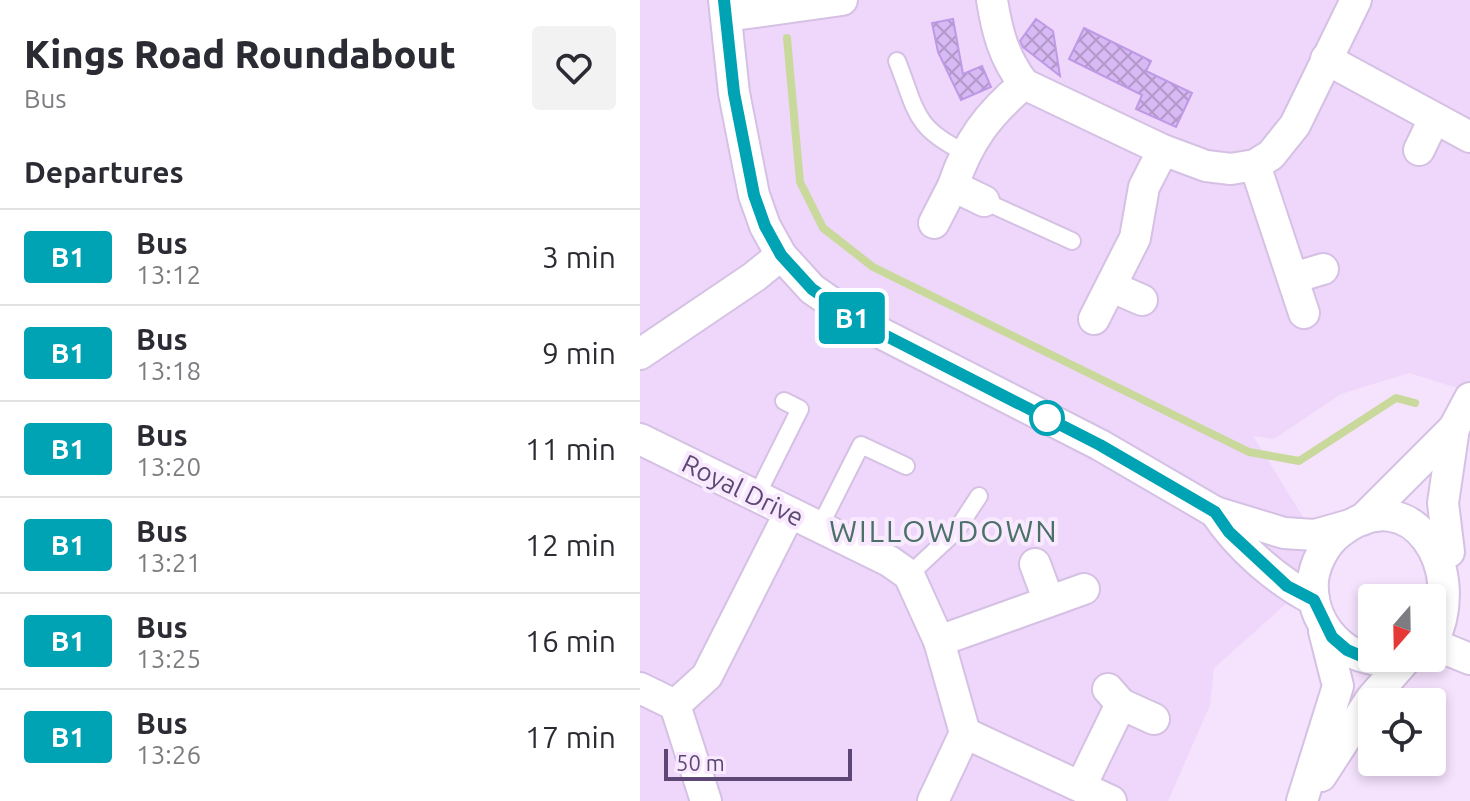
<!DOCTYPE html>
<style>
:root{--surface:#fff;--page:#f2f2f3;--text:#2b2b33;--muted:#7c7c81;--line:#e1e1e2}
body{margin:0;font-family:Ubuntu,sans-serif;background:var(--page);color:var(--text);height:100vh;display:flex;flex-direction:column;font-size:30px;white-space:nowrap}
*{box-sizing:border-box;margin:0}
p{font-size:26px;color:var(--muted)}
.icon{flex:none;width:44px;height:44px;fill:none;stroke:currentColor;stroke-width:2;stroke-linecap:round;stroke-linejoin:round}
.map{position:relative;flex:1;overflow:hidden}
.sheet{display:flex;flex-direction:column;background:var(--surface);width:640px}
.sheet>*{flex:none}
.badge{padding:0 16px;border-radius:6px;font-size:28px;line-height:52px}
.needle{width:52px;rotate:200deg}
.fabs{position:absolute;left:718px;top:584px;display:grid;gap:16px}
.fabs a{display:grid;place-items:center;width:88px;height:88px;border-radius:8px;background:var(--surface);box-shadow:0 4px 12px #0003;font-size:40px}
.scale{position:absolute;left:24px;bottom:20px;width:188px;box-sizing:border-box;padding-left:8px;border:4px solid #5d4875;border-top:0;font-size:22px;line-height:28px;white-space:nowrap;color:#5d4875;-webkit-text-stroke:6px #f9e9ff;paint-order:stroke}
.map>.badge{position:absolute;translate:-50% -50%;box-shadow:0 0 0 4px #fff}
h2{padding:0 24px;font-size:30px;line-height:72px}
.round{display:grid;place-items:center;flex:none;width:84px;height:84px;border-radius:8px;background:var(--page)}
.summary{display:flex;align-items:center;justify-content:space-between;height:136px;padding:0 24px}
h1{font-size:38px;font-weight:800;line-height:60px}
ul{padding:0;list-style:none}
li{display:flex;align-items:center;gap:24px;height:96px;padding:0 24px;border-top:2px solid var(--line)}
li div{flex:1}
li b{display:block;font-size:30px}
li em{font-style:normal}
li .badge{min-width:88px;font-weight:700;text-align:center}
main{display:flex;flex:1;min-height:0}
.map>svg:first-child{display:block}
</style>
<main>
<section class="sheet">
<div class="summary"><div><h1>Kings Road Roundabout</h1><p>Bus</p></div><a class="round"><svg class="icon" aria-label="heart" viewBox="0 0 24 24"><path d="M12 20l-8-8c-3-5 5-10 8-4 3-6 11-1 8 4z"/></svg></a></div>
<h2>Departures</h2>
<ul>
<li><span class="badge" style="background:#00a3b4;color:#fff">B1</span><div><b>Bus</b><p>13:12</p></div><em>3 min</em></li>
<li><span class="badge" style="background:#00a3b4;color:#fff">B1</span><div><b>Bus</b><p>13:18</p></div><em>9 min</em></li>
<li><span class="badge" style="background:#00a3b4;color:#fff">B1</span><div><b>Bus</b><p>13:20</p></div><em>11 min</em></li>
<li><span class="badge" style="background:#00a3b4;color:#fff">B1</span><div><b>Bus</b><p>13:21</p></div><em>12 min</em></li>
<li><span class="badge" style="background:#00a3b4;color:#fff">B1</span><div><b>Bus</b><p>13:25</p></div><em>16 min</em></li>
<li><span class="badge" style="background:#00a3b4;color:#fff">B1</span><div><b>Bus</b><p>13:26</p></div><em>17 min</em></li>
</ul>
</section>
<div class="map">
<svg width="830" height="801" viewBox="0 0 830 801">
<defs>
<pattern id="building-cross-hatch" width="8" height="8" patternUnits="userSpaceOnUse" patternTransform="scale(2)"><rect width="8" height="8" fill="#d7b9f3"/><path d="M0 0l8 8M0 8l8-8" fill="none" stroke="#b298c9"/></pattern>
</defs>
<rect width="100%" height="100%" fill="#f5e2fd"/>
<path fill="#eed7fa" d="M 0,0 L 830,0 L 830,392 L 769,373 L 701,394 L 634,439 L 613,436 L 674,535 L 658,593 L 574,668 L 570,705 L 528,801 L 0,801 Z"/>
<g fill="none" stroke-linecap="round" stroke-linejoin="round">
<path stroke="#c9d99c" stroke-width="8" d="M 147,38 L 160,182 L 183,228 L 233,267 L 609,452 L 659,461 L 756,398 L 775,403"/>
</g>
<g fill="url(#building-cross-hatch)" stroke="#bf99e6" stroke-width="2">
<path d="M 313,19 L 323,74 L 342,66 L 351,87 L 321,100 L 298,52 L 292,23 Z"/>
<path d="M 396,19 L 413,31 L 420,76 L 383,47 L 380,41 Z"/>
<path d="M 444,28 L 511,61 L 506,71 L 552,93 L 536,127 L 496,109 L 502,95 L 429,59 Z"/>
</g>
<g fill="none" stroke-linecap="round" stroke-linejoin="round">
<defs>
<g id="service">
<path d="M 257,61 C 277,111 273,127 324,152"/>
<path d="M 344,201 L 432,241"/>
<path d="M 116,497 L 160,409 L 144,401"/>
<path d="M 179,528 L 221,445 L 266,466"/>
<path d="M 269,575 L 316,531 L 339,496"/>
</g>
<g id="minor">
<path d="M 84,0 L 94,93 L 114,195 L 125,226 L 141,255 L 172,289 L 221,323 L 460,445 L 575,512 L 644,533 L 675,535 L 710,525"/>
<path d="M 352,0 C 357,32 364,58 384,84 L 523,150 L 566,166 L 591,169 L 615,165 L 631,155 L 655,125 L 716,0"/>
<path d="M 86,16 L 202,0"/>
<path d="M 686,59 L 830,137"/>
<path d="M 779,150 L 794,119"/>
<path d="M 615,165 L 664,313"/>
<path d="M 344,201 L 313,186 C 328,141 348,114 384,84"/>
<path d="M 294,223 L 313,186"/>
<path d="M 653,278 L 683,269"/>
<path d="M 472,287 L 502,300"/>
<path d="M 454,319 L 495,238 L 504,187 L 523,150"/>
<path d="M 0,354 L 114,277 L 141,255"/>
<path d="M 0,439 L 249,561 L 269,575 L 299,641 L 325,733 L 293,801"/>
<path d="M 575,512 C 599,548 636,580 674,600"/>
<path d="M 722,520 L 814,428 L 830,398"/>
<path d="M 809,552 L 803,503 L 814,428"/>
<path d="M 395,564 L 408,599"/>
<path d="M 299,641 L 444,589"/>
<path d="M 793,644 L 830,659"/>
<path d="M 765,658 C 742,662 720,661 701,645 C 682,629 671,606 673,580 C 675,563 685,544 699,533 C 771,476 830,569 792,644"/>
<path d="M 0,688 L 35,705"/>
<path d="M 481,704 L 514,719"/>
<path d="M 35,705 L 67,676 L 149,514"/>
<path d="M 35,705 L 66,801"/>
<path d="M 325,733 L 471,801"/>
<path d="M 681,776 L 731,699 L 767,658"/>
<path d="M 441,786 L 481,704 L 468,689"/>
<path d="M 662,801 L 698,686 L 684,631"/>
</g>
</defs>
<use href="#service" stroke="#d5c1e3" stroke-width="20"/>
<use href="#minor" stroke="#d5c1e3" stroke-width="34"/>
<use href="#service" stroke="#fff" stroke-width="16"/>
<use href="#minor" stroke="#fff" stroke-width="30"/>
</g>
<g fill="none" stroke-linecap="round" stroke-linejoin="round">
<defs>
<path id="line" d="M 84,0 L 94,93 L 114,195 L 125,226 L 141,255 L 172,289 L 221,323 L 460,445 L 575,512 L 589,532 L 647,586 L 674,600 L 692,637 L 707,650 L 726,658 L 747,661 L 765,658"/>
</defs>
<use href="#line" stroke="#fff" stroke-width="18"/>
<use href="#line" stroke="#00a3b4" stroke-width="12"/>
</g>
<circle fill="#fff" stroke="#00a3b4" stroke-width="4" cx="407" cy="418" r="16"/>
<g text-anchor="middle" dominant-baseline="central" stroke-width="8" stroke-linejoin="round" paint-order="stroke">
<g font-size="26" fill="#5d4875" stroke="#f9e9ff">
<text transform="translate(103 490) rotate(26)">Royal Drive</text>
</g>
<g font-size="30" letter-spacing="2" fill="#4a7068" stroke="#f9e9ff">
<text x="304" y="531">WILLOWDOWN</text>
</g>
</g>
</svg>
<div class="fabs">
<a><svg class="needle" viewBox="-14 -14 28 28"><path d="M0-13l5 13h-10z" fill="#e53935"/><path d="M0 13l5-13h-10z" fill="#7c7c81"/></svg></a>
<a><svg class="icon" aria-label="locate" viewBox="0 0 24 24"><circle cx="12" cy="12" r="6"/><path d="M12 2v4M12 18v4M2 12h4M18 12h4"/></svg></a>
</div>
<div class="scale">50 m</div>
<b class="badge" style="left:212px;top:318px;background:#00a3b4;color:#fff">B1</b>
</div>
</main>
